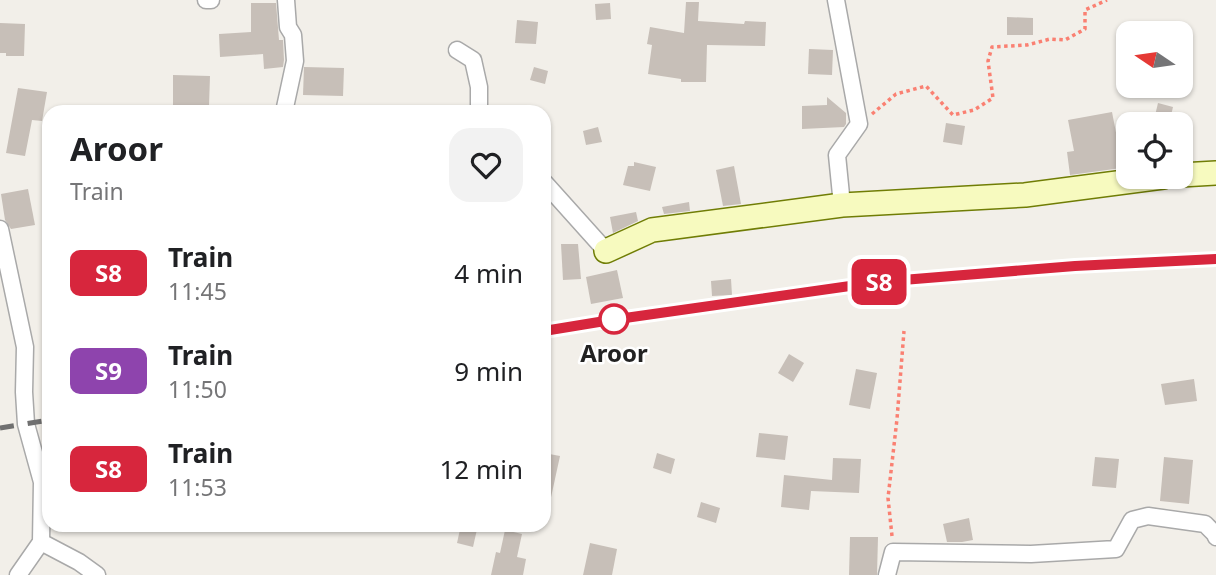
<!DOCTYPE html>
<style>
:root{--surface:#fff;--page:#f2f2f2;--text:#202124;--muted:#757577}
body{margin:0;font-family:"Noto Sans",sans-serif;background:var(--page);color:var(--text);height:100vh;display:flex;flex-direction:column;font-size:26px;white-space:nowrap}
*{box-sizing:border-box;margin:0}
p{font-size:23px;color:var(--muted)}
.icon{flex:none;width:38px;height:38px;fill:none;stroke:currentColor;stroke-width:2;stroke-linecap:round;stroke-linejoin:round}
.map{position:relative;flex:1;overflow:hidden}
.side{position:absolute;left:42px;top:105px;width:509px;height:427px;display:flex;flex-direction:column;background:var(--surface);border-radius:21px;box-shadow:0 2px 5px #0004}
.side>*{flex:none}
.badge{padding:0 14px;border-radius:10px;font-size:24px;line-height:46px}
.needle{width:46px;rotate:283deg}
.fabs{position:absolute;left:1116px;top:21px;display:grid;gap:14px}
.fabs a{display:grid;place-items:center;width:77px;height:77px;border-radius:14px;background:var(--surface);box-shadow:0 2px 5px #0004;font-size:35px}
.map>.badge{position:absolute;translate:-50% -50%;box-shadow:0 0 0 4px #fff}
.round{display:grid;place-items:center;flex:none;width:74px;height:74px;border-radius:21px;background:var(--page)}
.headline{display:flex;align-items:center;justify-content:space-between;height:119px;padding:0 28px}
h1{font-size:33px;font-weight:700;line-height:52px}
ul{padding:0;list-style:none}
li{display:flex;align-items:center;gap:21px;height:98px;padding:0 28px}
li div{flex:1}
li b{display:block;font-size:26px}
li em{font-style:normal}
li .badge{min-width:77px;font-weight:700;text-align:center}
.map>svg:first-child{display:block}
</style>
<div class="map">
<svg width="1216" height="575" viewBox="0 0 1216 575">
<rect width="100%" height="100%" fill="#f2efe9"/>
<g fill="#c7bfb8">
<path d="M 686,2 L 699,2 L 698,21 L 744,24 L 745,21 L 766,22 L 765,46 L 707,45 L 706,82 L 681,82 L 681,79 L 648,74 L 652,45 L 647,44 L 650,27 L 684,33 Z"/>
<path d="M 251,3 L 276,3 L 279,40 L 283,40 L 284,60 L 283,67 L 264,69 L 263,54 L 220,57 L 219,34 L 251,32 Z"/>
<path d="M 610,3 L 611,19 L 596,20 L 595,4 Z"/>
<path d="M 1007,17 L 1033,18 L 1033,35 L 1007,35 Z"/>
<path d="M 517,20 L 538,22 L 536,44 L 515,43 Z"/>
<path d="M 0,23 L 25,24 L 24,56 L 6,56 L 6,53 L 0,53 Z"/>
<path d="M 809,49 L 833,50 L 832,75 L 808,74 Z"/>
<path d="M 304,67 L 344,68 L 343,96 L 303,95 Z"/>
<path d="M 534,67 L 548,71 L 545,84 L 530,80 Z"/>
<path d="M 173,75 L 210,76 L 209,106 L 173,105 Z"/>
<path d="M 18,88 L 47,92 L 42,121 L 32,120 L 25,156 L 6,153 Z"/>
<path d="M 827,97 L 846,113 L 846,124 L 844,127 L 802,129 L 802,106 L 827,105 Z"/>
<path d="M 1158,103 L 1173,107 L 1169,124 L 1153,124 Z"/>
<path d="M 1112,112 L 1119,148 L 1129,148 L 1129,167 L 1070,175 L 1067,152 L 1074,151 L 1068,120 Z"/>
<path d="M 946,123 L 965,126 L 962,145 L 943,142 Z"/>
<path d="M 598,127 L 602,142 L 586,145 L 583,131 Z"/>
<path d="M 634,162 L 656,167 L 650,191 L 623,185 L 628,166 L 634,166 Z"/>
<path d="M 734,166 L 741,204 L 723,206 L 716,170 Z"/>
<path d="M 28,189 L 35,225 L 11,229 L 5,220 L 1,194 Z"/>
<path d="M 689,202 L 690,211 L 664,214 L 662,207 Z"/>
<path d="M 636,212 L 638,221 L 613,233 L 610,217 Z"/>
<path d="M 561,244 L 578,244 L 581,279 L 563,280 Z"/>
<path d="M 617,270 L 623,298 L 591,304 L 586,277 Z"/>
<path d="M 731,279 L 732,295 L 712,296 L 711,281 Z"/>
<path d="M 789,354 L 804,363 L 793,382 L 778,373 Z"/>
<path d="M 856,369 L 877,373 L 870,409 L 849,405 Z"/>
<path d="M 1194,379 L 1197,401 L 1165,405 L 1161,384 Z"/>
<path d="M 759,433 L 788,436 L 785,460 L 756,457 Z"/>
<path d="M 544,453 L 560,456 L 550,502 L 544,501 Z"/>
<path d="M 657,453 L 675,459 L 671,474 L 653,468 Z"/>
<path d="M 1095,457 L 1119,459 L 1116,488 L 1092,486 Z"/>
<path d="M 1164,457 L 1193,460 L 1189,504 L 1160,501 Z"/>
<path d="M 833,458 L 861,459 L 859,493 L 811,491 L 809,510 L 781,507 L 784,475 L 832,480 Z"/>
<path d="M 701,502 L 720,508 L 716,523 L 697,517 Z"/>
<path d="M 969,518 L 973,540 L 962,542 L 947,542 L 943,524 Z"/>
<path d="M 461,525 L 478,525 L 473,547 L 457,543 Z"/>
<path d="M 505,530 L 522,534 L 517,557 L 526,559 L 523,575 L 491,575 L 496,552 L 500,553 Z"/>
<path d="M 850,537 L 878,537 L 877,575 L 849,575 Z"/>
<path d="M 590,543 L 617,549 L 612,575 L 583,575 Z"/>
</g>
<g fill="none" stroke-linecap="round" stroke-linejoin="round">
<defs>
<g id="street">
<path d="M 206,0 L 211,0"/>
<path d="M 836,0 L 859,124 L 837,155 L 842,205"/>
<path d="M 457,50 L 473,60 L 479,87 L 479,112"/>
<path d="M 284,112 L 295,61 L 293,35 L 288,27 L 286,0"/>
<path d="M 544,182 L 606,251"/>
<path d="M 0,229 L 25,347 L 24,392 L 26,424 L 42,482 L 41,542 L 18,575"/>
<path d="M 41,542 L 79,562 L 97,575"/>
<path d="M 887,575 L 893,552 L 1031,554 L 1116,549 L 1132,520 L 1148,516 L 1205,524 L 1215,534 L 1216,537"/>
</g>
<g id="secondary">
<path d="M 1181,175 L 1216,173"/>
<path d="M 606,251 L 652,230 L 842,205 L 1025,195 L 1163,177"/>
</g>
</defs>
<use href="#street" stroke="#a9a9a9" stroke-width="19"/>
<use href="#secondary" stroke="#707d05" stroke-width="26"/>
<g stroke="#fa8072" stroke-width="3.5" stroke-dasharray="3.5 3.5" stroke-linecap="butt">
<path d="M 872,114 L 896,94 L 926,86 L 953,115 L 974,110 L 993,98 L 988,61 L 992,47 L 1027,45 L 1050,39 L 1065,40 L 1085,29 L 1085,10 L 1107,0"/>
<path d="M 892,536 L 888,498 L 897,419 L 904,331"/>
</g>
<use href="#street" stroke="#fff" stroke-width="16"/>
<use href="#secondary" stroke="#f7fabf" stroke-width="23"/>
<g stroke="#707070" stroke-width="5" stroke-dasharray="14 14" stroke-linecap="butt">
<path d="M 544,331 L 611,320 L 878,282 L 1075,266 L 1216,260"/>
<path d="M 0,428 L 49,420"/>
</g>
</g>
<g fill="none" stroke-linecap="round" stroke-linejoin="round">
<defs>
<path id="line" d="M 544,331 L 611,320 L 878,282 L 1075,266 L 1216,259"/>
</defs>
<use href="#line" stroke="#fff" stroke-width="16"/>
<use href="#line" stroke="#d7263d" stroke-width="10"/>
</g>
<circle fill="#fff" stroke="#d7263d" stroke-width="3.5" cx="614" cy="319" r="14"/>
<g text-anchor="middle" dominant-baseline="central" stroke-width="5" stroke-linejoin="round" paint-order="stroke">
<g font-size="24" font-weight="bold" fill="#222" stroke="#fff">
<text x="614" y="352">Aroor</text>
</g>
</g>
</svg>
<div class="fabs">
<a><svg class="needle" viewBox="-14 -14 28 28"><path d="M0-13l5 13h-10z" fill="#e53935"/><path d="M0 13l5-13h-10z" fill="#757577"/></svg></a>
<a><svg class="icon" aria-label="locate" viewBox="0 0 24 24"><circle cx="12" cy="12" r="6"/><path d="M12 2v4M12 18v4M2 12h4M18 12h4"/></svg></a>
</div>
<b class="badge" style="left:879px;top:282px;background:#d7263d;color:#fff">S8</b>
<section class="side">
<div class="headline"><div><h1>Aroor</h1><p>Train</p></div><a class="round"><svg class="icon" aria-label="heart" viewBox="0 0 24 24"><path d="M12 20l-8-8c-3-5 5-10 8-4 3-6 11-1 8 4z"/></svg></a></div>
<ul>
<li><span class="badge" style="background:#d7263d;color:#fff">S8</span><div><b>Train</b><p>11:45</p></div><em>4 min</em></li>
<li><span class="badge" style="background:#8e44ad;color:#fff">S9</span><div><b>Train</b><p>11:50</p></div><em>9 min</em></li>
<li><span class="badge" style="background:#d7263d;color:#fff">S8</span><div><b>Train</b><p>11:53</p></div><em>12 min</em></li>
</ul>
</section>
</div>
